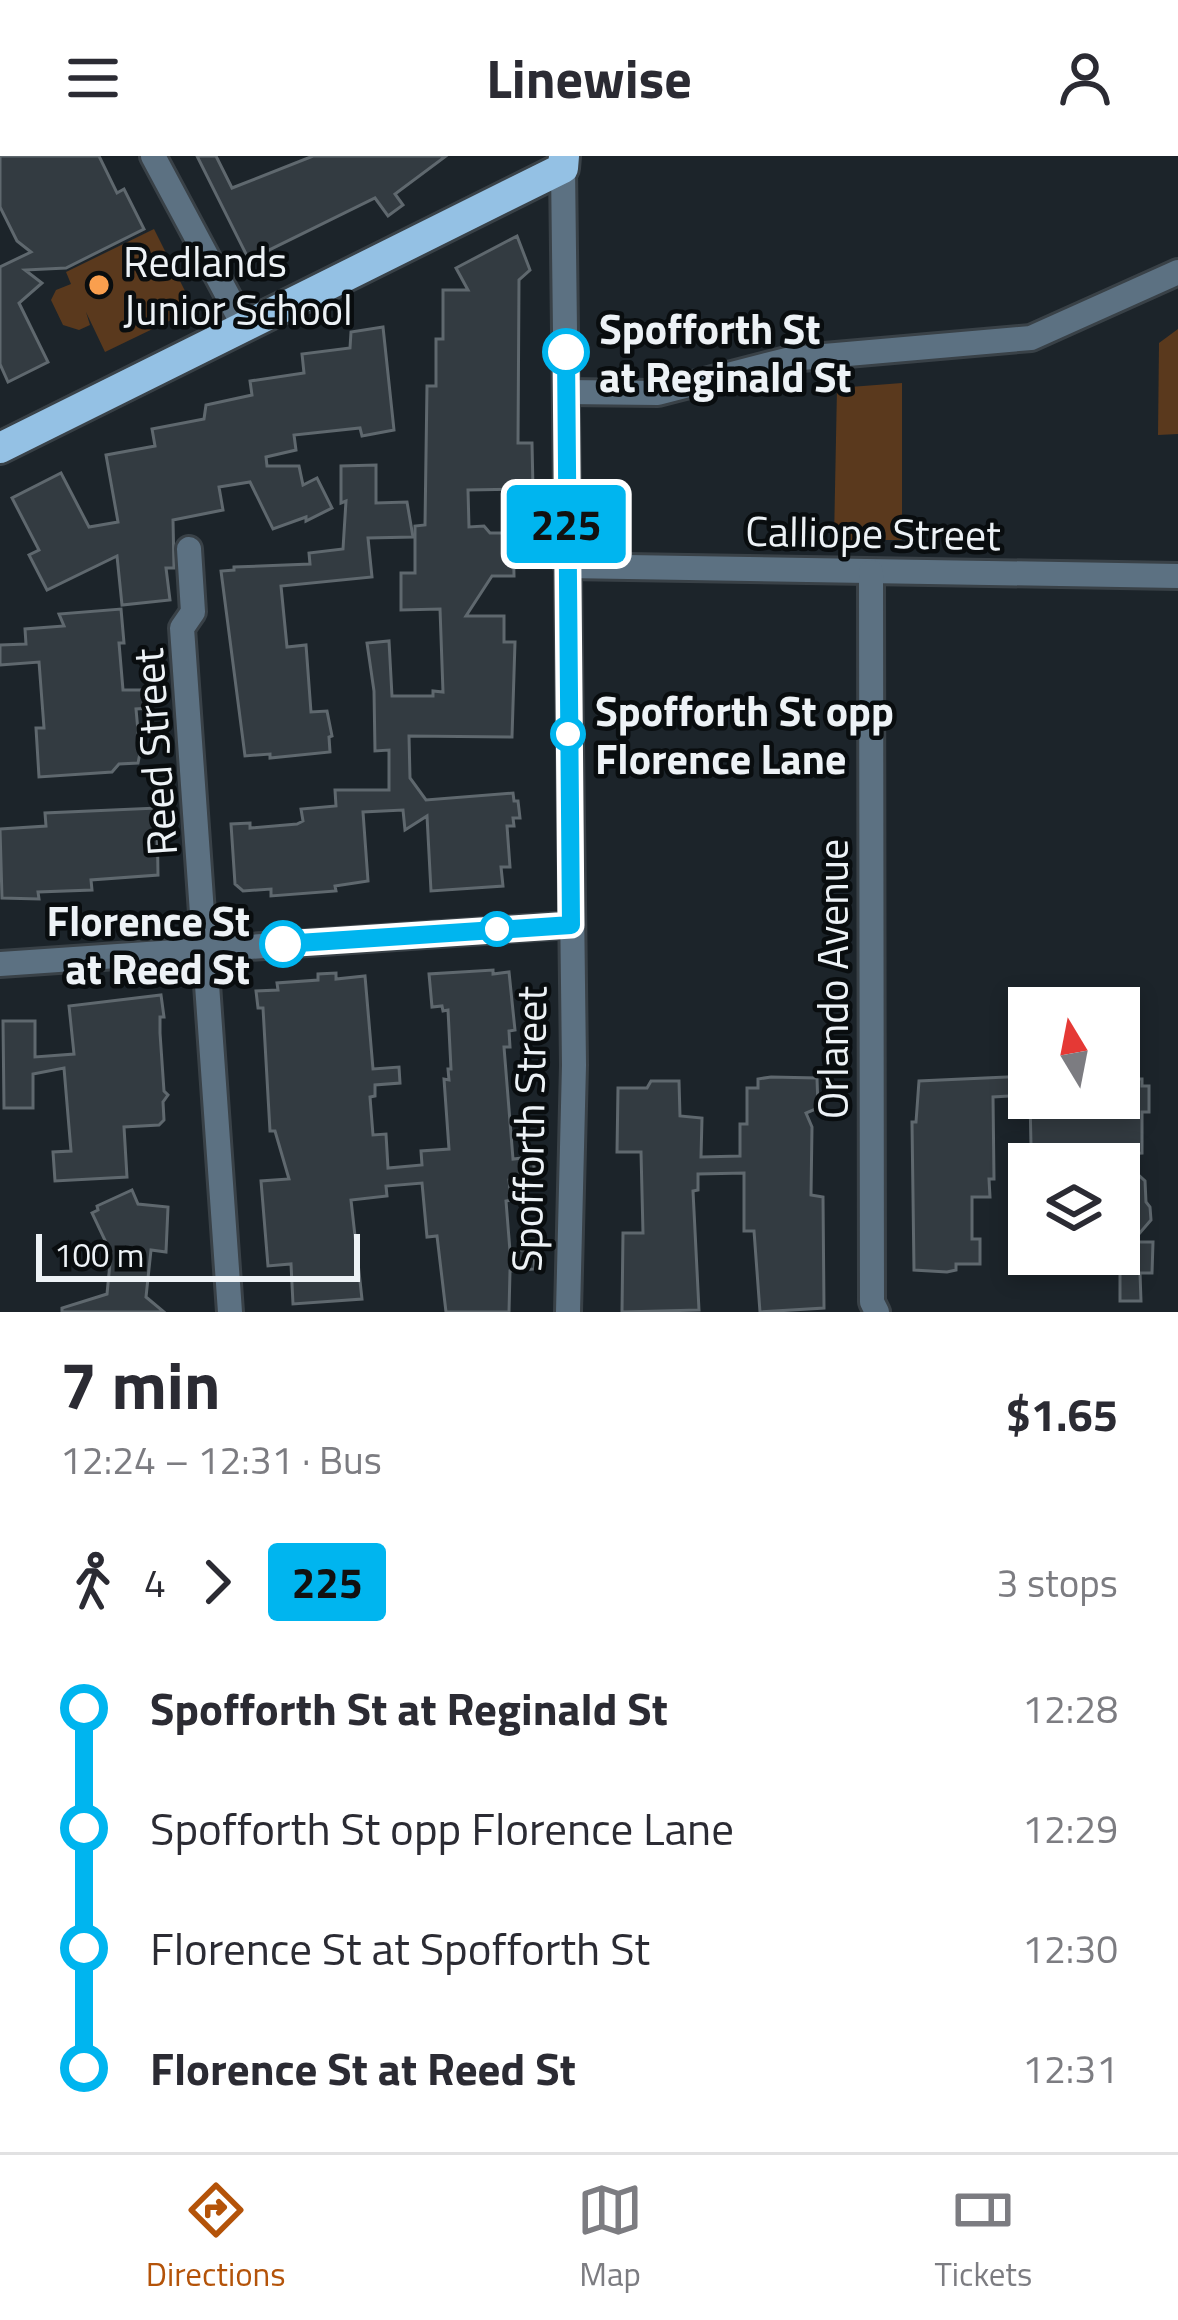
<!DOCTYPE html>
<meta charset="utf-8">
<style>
:root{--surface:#fff;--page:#f2f2f3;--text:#2b2b33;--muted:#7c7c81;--line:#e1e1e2;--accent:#b45309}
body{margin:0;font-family:"Titillium Web",sans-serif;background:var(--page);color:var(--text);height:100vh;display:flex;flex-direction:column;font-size:45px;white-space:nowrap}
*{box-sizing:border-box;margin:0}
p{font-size:39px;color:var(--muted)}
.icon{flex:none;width:66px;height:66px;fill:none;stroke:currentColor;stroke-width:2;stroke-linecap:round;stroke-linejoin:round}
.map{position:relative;height:1156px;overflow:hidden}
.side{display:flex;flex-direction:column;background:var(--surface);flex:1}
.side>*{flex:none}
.badge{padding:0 24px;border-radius:9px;font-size:42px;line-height:78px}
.needle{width:78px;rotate:350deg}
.controls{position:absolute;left:1008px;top:831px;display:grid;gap:24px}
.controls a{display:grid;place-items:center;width:132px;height:132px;border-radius:0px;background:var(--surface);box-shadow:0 6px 18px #0003;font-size:60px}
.scale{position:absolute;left:36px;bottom:30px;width:324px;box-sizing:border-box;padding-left:12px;border:6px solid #edf2f6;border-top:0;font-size:33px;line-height:42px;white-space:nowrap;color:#edf2f6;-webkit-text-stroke:9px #090d0f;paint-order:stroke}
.map>.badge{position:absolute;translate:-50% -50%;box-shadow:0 0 0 6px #fff}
.legs{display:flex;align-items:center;gap:18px;height:132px;padding:0 60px;font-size:39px}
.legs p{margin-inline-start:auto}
.head{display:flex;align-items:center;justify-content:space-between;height:204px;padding:0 60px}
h1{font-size:66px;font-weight:700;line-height:90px}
ul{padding:0 60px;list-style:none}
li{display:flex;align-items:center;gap:42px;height:120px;font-size:45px}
li i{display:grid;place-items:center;width:18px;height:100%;margin:0 15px;background:currentColor}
li i::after{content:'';width:30px;height:30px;margin:-15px;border:9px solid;border-radius:50%;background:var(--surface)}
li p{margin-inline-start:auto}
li:first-child i{background:linear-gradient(#0000 50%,currentColor 0)}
li:last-child i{background:linear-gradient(currentColor 50%,#0000 0)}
header{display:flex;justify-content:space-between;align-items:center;height:156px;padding:0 60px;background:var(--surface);font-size:54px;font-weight:700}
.menu{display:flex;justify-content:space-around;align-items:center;height:168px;border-top:3px solid var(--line);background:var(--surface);font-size:33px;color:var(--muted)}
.menu a{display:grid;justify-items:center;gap:6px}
.menu .on{color:var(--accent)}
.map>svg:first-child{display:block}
</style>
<header><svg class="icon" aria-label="menu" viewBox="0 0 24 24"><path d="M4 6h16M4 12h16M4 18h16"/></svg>Linewise<svg class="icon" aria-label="person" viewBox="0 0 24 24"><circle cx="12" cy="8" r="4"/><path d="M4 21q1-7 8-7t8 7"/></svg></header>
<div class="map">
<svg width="1178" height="1156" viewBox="0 0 1178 1156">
<rect width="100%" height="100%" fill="#1c242a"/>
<g fill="#5a391d">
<path d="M 154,73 L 194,153 L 105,196 L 86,156 L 90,169 L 79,174 L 63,169 L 51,144 L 56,134 L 71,128 L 66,116 Z"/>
<path d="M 1178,173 L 1178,278 L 1158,279 L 1159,187 Z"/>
<path d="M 902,227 L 902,384 L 834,384 L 837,232 Z"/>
</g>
<g fill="#333b41" stroke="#5f686e" stroke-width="3">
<path d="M 0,0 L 99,0 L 117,37 L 124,33 L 144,73 L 66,112 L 25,114 L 42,127 L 19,147 L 48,206 L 8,226 L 0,208 L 0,111 L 31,96 L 17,85 L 0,51 Z"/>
<path d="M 197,0 L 216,0 L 232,32 L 313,0 L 446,0 L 395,38 L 403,49 L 388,60 L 375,42 L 249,104 Z"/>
<path d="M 517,80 L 530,114 L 519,124 L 518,287 L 532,287 L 533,333 L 468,334 L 469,371 L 484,370 L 490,377 L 513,377 L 514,420 L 492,420 L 466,460 L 504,460 L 504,486 L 515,486 L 512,581 L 409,580 L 410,622 L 426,644 L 513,637 L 514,645 L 518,645 L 520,662 L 513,662 L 514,670 L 507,670 L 510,711 L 501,711 L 503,730 L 431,735 L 427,660 L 405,674 L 403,654 L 363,656 L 368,725 L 335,730 L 336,735 L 271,740 L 271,733 L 243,735 L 235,728 L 231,668 L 250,667 L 250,672 L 297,668 L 303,665 L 301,653 L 336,650 L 335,634 L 389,634 L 389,594 L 375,595 L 374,535 L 367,487 L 389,485 L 392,540 L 433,540 L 433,535 L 443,536 L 440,453 L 401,454 L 401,417 L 415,417 L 415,370 L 425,369 L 427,230 L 436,230 L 436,183 L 443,183 L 443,134 L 468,134 L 456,112 Z"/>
<path d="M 383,171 L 394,274 L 362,280 L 360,272 L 294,279 L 296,294 L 266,301 L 267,310 L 299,310 L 303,329 L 317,322 L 332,352 L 306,365 L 306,361 L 273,373 L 250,326 L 219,331 L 223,354 L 173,364 L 174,412 L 166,412 L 170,444 L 122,449 L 117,400 L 47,434 L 29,399 L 39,394 L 12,342 L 61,317 L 89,371 L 118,366 L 106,299 L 155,290 L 152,273 L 204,263 L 206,249 L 252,239 L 250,225 L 304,217 L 302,198 L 350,192 L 351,176 Z"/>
<path d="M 376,309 L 376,347 L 407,346 L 413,381 L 368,382 L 372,421 L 281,430 L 287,491 L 306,489 L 311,556 L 327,555 L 332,580 L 329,581 L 330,596 L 270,602 L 270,598 L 245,600 L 221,415 L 234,414 L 234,411 L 310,408 L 309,397 L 343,393 L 346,345 L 341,347 L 341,310 Z"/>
<path d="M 121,453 L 124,487 L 119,487 L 123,534 L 151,534 L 152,552 L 136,553 L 140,597 L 138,607 L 119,608 L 112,616 L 39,621 L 36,572 L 44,572 L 39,506 L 0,509 L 0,489 L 26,488 L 25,473 L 64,470 L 59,458 Z"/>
<path d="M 157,652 L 158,719 L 91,724 L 92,734 L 38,736 L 39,743 L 2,742 L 0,673 L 46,670 L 45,657 Z"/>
<path d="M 493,814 L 493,818 L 509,816 L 513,855 L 515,874 L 509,875 L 510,891 L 504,891 L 513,1003 L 533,1001 L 535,1021 L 509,1024 L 511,1044 L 506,1045 L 510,1095 L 533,1093 L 535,1113 L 510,1115 L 509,1156 L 446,1156 L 437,1080 L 427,1081 L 422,1027 L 386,1030 L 387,1040 L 351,1044 L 362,1143 L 293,1148 L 291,1108 L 268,1110 L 261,1025 L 289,1023 L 275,975 L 270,975 L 263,852 L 258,852 L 256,835 L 278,834 L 277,827 L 318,824 L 318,818 L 336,817 L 336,823 L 365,820 L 373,913 L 399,911 L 400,927 L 375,929 L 375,940 L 370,941 L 373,979 L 386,978 L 388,1012 L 422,1009 L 421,995 L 449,993 L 444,923 L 449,924 L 448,913 L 451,913 L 448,854 L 443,855 L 442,850 L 432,851 L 429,818 Z"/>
<path d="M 161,839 L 164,861 L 160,861 L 160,877 L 164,935 L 168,939 L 163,946 L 164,964 L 159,969 L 124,971 L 127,1021 L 55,1025 L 53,996 L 71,995 L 64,912 L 33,918 L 33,952 L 4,952 L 3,865 L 35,865 L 35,901 L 74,898 L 69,850 Z"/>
<path d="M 1029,920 L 1029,939 L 993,941 L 994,1023 L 989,1023 L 990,1041 L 972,1041 L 972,1083 L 980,1083 L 980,1108 L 956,1108 L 956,1114 L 947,1116 L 914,1114 L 912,966 L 916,966 L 919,925 Z"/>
<path d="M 771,921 L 817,922 L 818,952 L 806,957 L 812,971 L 811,1039 L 823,1041 L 824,1152 L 760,1156 L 754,1075 L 744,1075 L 744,1017 L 698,1018 L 698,1034 L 693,1035 L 699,1154 L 622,1156 L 623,1077 L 643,1077 L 641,996 L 617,996 L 618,932 L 647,932 L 651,925 L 679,925 L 680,960 L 702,962 L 701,1001 L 740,1000 L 740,968 L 747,968 L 747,932 L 758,932 L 758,923 Z"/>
<path d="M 1119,923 L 1142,923 L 1142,930 L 1149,930 L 1149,956 L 1142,956 L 1142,997 L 1064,1001 L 1054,999 L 1054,990 L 1031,990 L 1030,942 L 1119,942 Z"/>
<path d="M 1119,1001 L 1145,1025 L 1146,1046 L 1150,1051 L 1151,1064 L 1132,1086 L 1153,1086 L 1152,1117 L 1140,1117 L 1141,1145 L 1120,1145 L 1120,1116 L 1092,1116 L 1093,1098 L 1119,1098 Z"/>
<path d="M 132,1034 L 138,1048 L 168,1051 L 166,1096 L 151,1094 L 146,1141 L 164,1156 L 62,1156 L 62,1152 L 107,1138 L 111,1097 L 92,1057 L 98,1054 L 97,1050 Z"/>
</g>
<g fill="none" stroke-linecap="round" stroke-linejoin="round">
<defs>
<g id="minor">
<path d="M 153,0 L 244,170"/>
<path d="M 563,12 L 574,909 L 568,1156"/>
<path d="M 566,236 L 658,237 L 790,203 L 1031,182 L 1178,116"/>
<path d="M 189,393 L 193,456 L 182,472 L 230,1156"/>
<path d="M 567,410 L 1178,420"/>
<path d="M 871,416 L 872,1146 L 877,1156"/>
<path d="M 0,808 L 571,769"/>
</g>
<path id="major" d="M 0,292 L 563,12 L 564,0"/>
</defs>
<use href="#minor" stroke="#394147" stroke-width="30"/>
<use href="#major" stroke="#394147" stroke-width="36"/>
<use href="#minor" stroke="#5c7182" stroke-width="24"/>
<use href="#major" stroke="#94c1e4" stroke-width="30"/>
</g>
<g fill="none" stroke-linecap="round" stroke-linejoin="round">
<defs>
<path id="line-1" d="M 283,788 L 571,769 L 566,196"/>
</defs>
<use href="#line-1" stroke="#fff" stroke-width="27"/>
<use href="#line-1" stroke="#00b5ef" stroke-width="18"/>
</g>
<circle fill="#fa9f4e" stroke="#090d0f" stroke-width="4.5" cx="99" cy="129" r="12"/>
<g fill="#fff" stroke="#00b5ef" stroke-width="6">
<circle cx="566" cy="196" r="21"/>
<circle cx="568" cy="578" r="15"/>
<circle cx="497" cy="773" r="15"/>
<circle cx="283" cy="788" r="21"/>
</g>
<g text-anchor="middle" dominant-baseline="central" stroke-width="9" stroke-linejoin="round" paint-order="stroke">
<g font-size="42" fill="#edf2f6" stroke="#090d0f" text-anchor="start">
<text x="123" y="105">Redlands<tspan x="123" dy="48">Junior School</tspan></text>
</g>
<g font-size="42" font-weight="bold" fill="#edf2f6" stroke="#090d0f" text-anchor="start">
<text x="599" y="172">Spofforth St<tspan x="599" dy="48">at Reginald St</tspan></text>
<text x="595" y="554">Spofforth St opp<tspan x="595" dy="48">Florence Lane</tspan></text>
<text x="250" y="764" text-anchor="end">Florence St<tspan x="250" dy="48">at Reed St</tspan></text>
</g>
<g font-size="42" fill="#edf2f6" stroke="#090d0f">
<text transform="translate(873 376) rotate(1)">Calliope Street</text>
<text transform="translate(154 596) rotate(-94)">Reed Street</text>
<text transform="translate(832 823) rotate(-90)">Orlando Avenue</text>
<text transform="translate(528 973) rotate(-89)">Spofforth Street</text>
</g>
</g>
</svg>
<div class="controls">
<a><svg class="needle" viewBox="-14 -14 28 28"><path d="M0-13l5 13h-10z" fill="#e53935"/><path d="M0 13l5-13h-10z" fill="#7c7c81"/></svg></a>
<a><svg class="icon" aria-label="layers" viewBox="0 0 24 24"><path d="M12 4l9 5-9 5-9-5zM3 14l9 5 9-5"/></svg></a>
</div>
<div class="scale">100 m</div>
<b class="badge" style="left:566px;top:368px;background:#00b5ef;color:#111">225</b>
</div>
<section class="side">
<div class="head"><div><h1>7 min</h1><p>12:24 – 12:31 · Bus</p></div><b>$1.65</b></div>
<div class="legs"><svg class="icon" aria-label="walk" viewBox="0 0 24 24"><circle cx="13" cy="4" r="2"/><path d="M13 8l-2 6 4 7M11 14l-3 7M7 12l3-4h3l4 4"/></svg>4<svg class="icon" aria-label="forward" viewBox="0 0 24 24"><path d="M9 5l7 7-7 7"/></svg><b class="badge" style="background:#00b5ef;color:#111">225</b><p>3 stops</p></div>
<ul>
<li><i style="color:#00b5ef"></i><b>Spofforth St at Reginald St</b><p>12:28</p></li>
<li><i style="color:#00b5ef"></i><span>Spofforth St opp Florence Lane</span><p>12:29</p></li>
<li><i style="color:#00b5ef"></i><span>Florence St at Spofforth St</span><p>12:30</p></li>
<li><i style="color:#00b5ef"></i><b>Florence St at Reed St</b><p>12:31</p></li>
</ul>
</section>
<nav class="menu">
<a class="on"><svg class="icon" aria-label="directions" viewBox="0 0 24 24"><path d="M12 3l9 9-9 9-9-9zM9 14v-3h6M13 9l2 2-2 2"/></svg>Directions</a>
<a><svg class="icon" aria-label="map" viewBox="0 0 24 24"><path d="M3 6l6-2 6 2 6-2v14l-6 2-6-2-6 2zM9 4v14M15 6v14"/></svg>Map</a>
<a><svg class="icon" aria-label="tickets" viewBox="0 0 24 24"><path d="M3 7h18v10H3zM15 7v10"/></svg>Tickets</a>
</nav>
